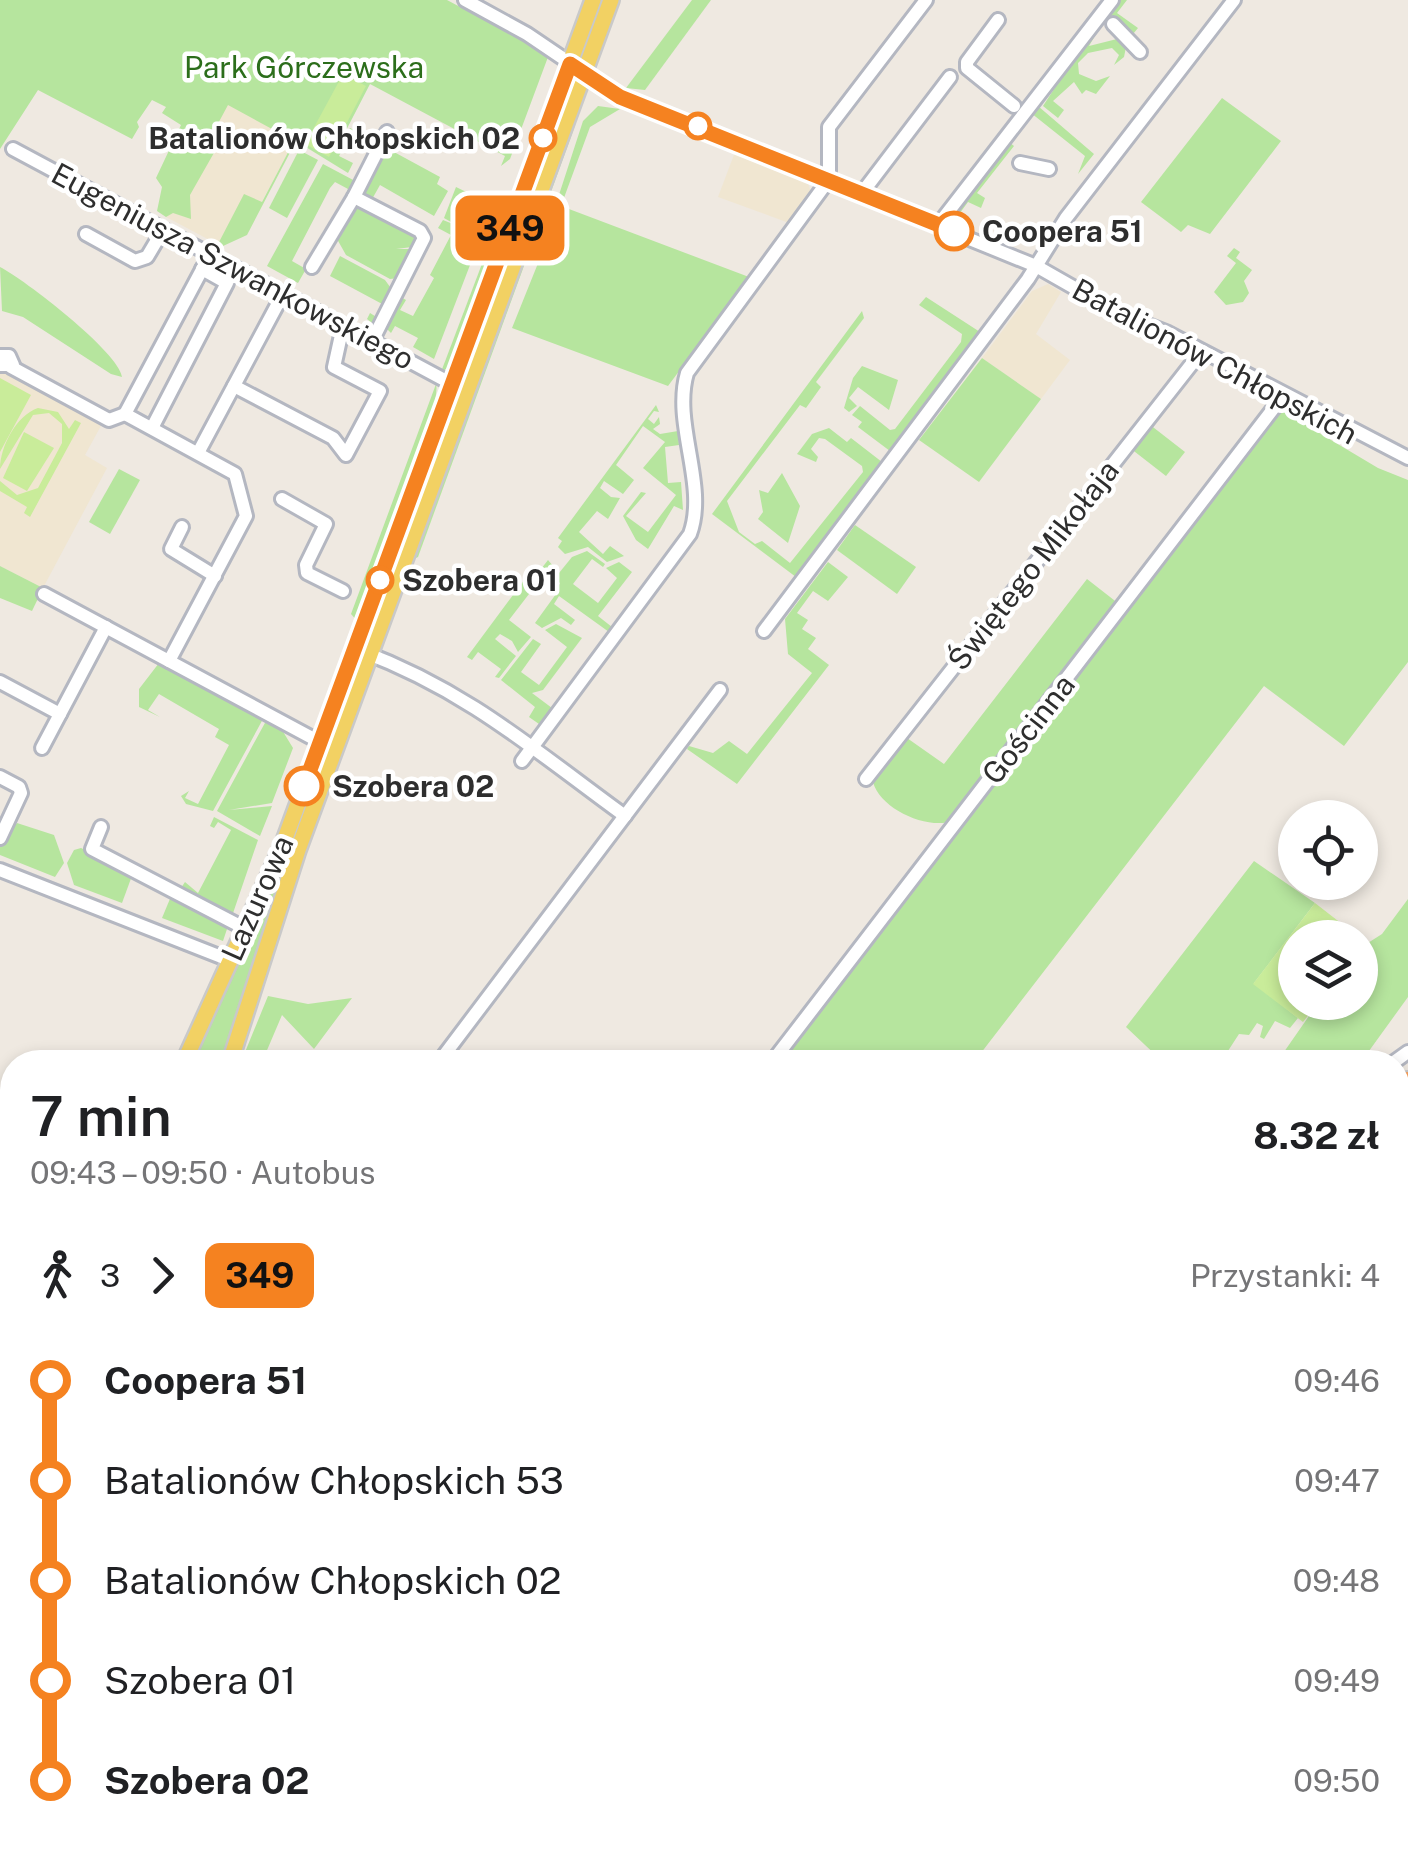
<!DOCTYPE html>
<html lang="pl">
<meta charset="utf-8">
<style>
:root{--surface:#fff;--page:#f2f2f2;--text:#202124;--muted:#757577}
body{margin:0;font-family:"Public Sans",sans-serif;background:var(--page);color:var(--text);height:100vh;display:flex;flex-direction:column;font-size:38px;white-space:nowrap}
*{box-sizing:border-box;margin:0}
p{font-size:32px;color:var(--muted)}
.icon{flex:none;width:55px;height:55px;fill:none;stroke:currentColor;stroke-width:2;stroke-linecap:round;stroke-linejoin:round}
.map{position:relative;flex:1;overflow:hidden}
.details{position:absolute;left:0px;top:1050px;width:1410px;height:802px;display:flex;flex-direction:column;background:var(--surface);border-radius:40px 40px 0 0;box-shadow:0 5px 15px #0003}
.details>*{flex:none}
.badge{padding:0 20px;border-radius:15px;font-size:35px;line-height:65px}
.buttons{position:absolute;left:1278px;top:800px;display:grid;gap:20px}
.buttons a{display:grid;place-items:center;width:100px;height:100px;border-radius:50%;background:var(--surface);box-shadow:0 5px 15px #0003;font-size:50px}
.map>.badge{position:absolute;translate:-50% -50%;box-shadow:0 0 0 5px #fff}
.legs{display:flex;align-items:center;gap:15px;height:110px;padding:0 30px;font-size:32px}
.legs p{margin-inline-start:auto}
.summary{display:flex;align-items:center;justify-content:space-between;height:170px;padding:0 30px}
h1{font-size:55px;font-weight:600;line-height:75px}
ul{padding:0 30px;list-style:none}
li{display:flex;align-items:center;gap:35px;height:100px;font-size:38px}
li i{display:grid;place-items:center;width:15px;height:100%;margin:0 12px;background:currentColor}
li i::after{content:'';width:25px;height:25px;margin:-12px;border:8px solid;border-radius:50%;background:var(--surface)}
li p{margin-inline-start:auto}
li:first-child i{background:linear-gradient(#0000 50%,currentColor 0)}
li:last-child i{background:linear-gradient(currentColor 50%,#0000 0)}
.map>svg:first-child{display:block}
</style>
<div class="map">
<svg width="1408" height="1851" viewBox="0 0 1408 1851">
<rect width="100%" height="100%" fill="#efe9e1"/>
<g fill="#f0e6d1">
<path d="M 228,102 L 295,140 L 261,203 L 246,195 L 219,245 L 166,217 Z"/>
<path d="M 735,152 L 807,179 L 811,193 L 789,223 L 718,197 Z"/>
<path d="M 1048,284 L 1061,292 L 1036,334 L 1070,360 L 1041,399 L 982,358 L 1032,291 Z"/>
<path d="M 0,370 L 102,424 L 85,455 L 107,468 L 43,588 L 0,566 Z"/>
</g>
<g fill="#b6e59e">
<path d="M 0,0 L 447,0 L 509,33 L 512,29 L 548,57 L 510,159 L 501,166 L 505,156 L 370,84 L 339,144 L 350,128 L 364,135 L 351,133 L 339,156 L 353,163 L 348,173 L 296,141 L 247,235 L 223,246 L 218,244 L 244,194 L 262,202 L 294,141 L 228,105 L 214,131 L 222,136 L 219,144 L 190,195 L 191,219 L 173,213 L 166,217 L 157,211 L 162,187 L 156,178 L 181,125 L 162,113 L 166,107 L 152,100 L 137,122 L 139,127 L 132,139 L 38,90 L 0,149 Z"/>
<path d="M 692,0 L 711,0 L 645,90 L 626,88 Z"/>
<path d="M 1116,0 L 1127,0 L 1117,13 L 1138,28 L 1133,34 L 1106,17 L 1089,46 L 1117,39 L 1126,47 L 1124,57 L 1114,65 L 1119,55 L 1112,48 L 1088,53 L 1078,63 L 1079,74 L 1096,81 L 1110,76 L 1096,94 L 1086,90 L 1082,94 L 1074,82 L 1053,101 L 1064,110 L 1058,118 L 1043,106 L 1069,66 L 1038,106 L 1094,154 L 1078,174 L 1085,156 L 1031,113 L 1009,142 L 1014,146 L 977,193 L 985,198 L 981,208 L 968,202 L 957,217 L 974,227 L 972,231 L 947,220 Z"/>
<path d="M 1222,98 L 1281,141 L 1210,234 L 1188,225 L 1181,232 L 1141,202 Z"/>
<path d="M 598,106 L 620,109 L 590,127 L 561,206 L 749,277 L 668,386 L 512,328 L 561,206 L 556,204 L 583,121 Z"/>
<path d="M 576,123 L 418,557 L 414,559 L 540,209 Z"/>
<path d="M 383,146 L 440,177 L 437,184 L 448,191 L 434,216 L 380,185 L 371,201 L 402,215 L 400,219 L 360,197 Z"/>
<path d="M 299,150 L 318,160 L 287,218 L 269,208 Z"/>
<path d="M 323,164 L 357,182 L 351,197 L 346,194 L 348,189 L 335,182 L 330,188 L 292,261 L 306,269 L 298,283 L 267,266 Z"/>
<path d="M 456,187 L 493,205 L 434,359 L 413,347 L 418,338 L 395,326 L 391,333 L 383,325 L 399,296 L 406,300 L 400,310 L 413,316 L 434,278 L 430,275 L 451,235 L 438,228 L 443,220 L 458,226 L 444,218 Z"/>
<path d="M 354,203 L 419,234 L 420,246 L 396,249 L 418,249 L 399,278 L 390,279 L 346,255 L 337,239 Z"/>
<path d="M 505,203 L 509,210 L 448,368 L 441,372 Z"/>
<path d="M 1234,248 L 1240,252 L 1236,258 L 1252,270 L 1244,281 L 1249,293 L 1243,302 L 1226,305 L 1214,292 L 1236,263 L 1227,256 Z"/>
<path d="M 340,256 L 385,280 L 393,291 L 375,325 L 367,319 L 370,313 L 378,318 L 384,305 L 330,276 Z"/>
<path d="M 0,267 C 24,279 120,353 122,377 L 111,374 L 23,317 L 2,311 Z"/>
<path d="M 926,297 L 980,332 L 890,451 L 858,427 L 862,422 L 852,415 L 860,406 L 890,430 L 895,429 L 961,342 L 962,334 L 919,305 Z"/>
<path d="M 862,311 L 864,318 L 816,382 L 821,387 L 806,408 L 800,405 L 727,501 L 739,532 L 755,544 L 762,541 L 790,563 L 863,472 L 862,466 L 825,439 L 819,438 L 811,449 L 818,457 L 816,462 L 797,454 L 812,434 L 829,428 L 847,442 L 851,438 L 882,462 L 796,577 L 712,514 Z"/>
<path d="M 982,358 L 1041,399 L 979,482 L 919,440 Z"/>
<path d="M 862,366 L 898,380 L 889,410 L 858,387 L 849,398 L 857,406 L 849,412 L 844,408 L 853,378 Z"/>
<path d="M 436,384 C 443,408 372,587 359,623 L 351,614 Z"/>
<path d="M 656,405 L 659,412 L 654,411 L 648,419 L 654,424 L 659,417 L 660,424 L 653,429 L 660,434 L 678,431 L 679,445 L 665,447 L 668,483 L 681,482 L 683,510 L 674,506 L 648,549 L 636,540 L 623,516 L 641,492 L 646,493 L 626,516 L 648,532 L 676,495 L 643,468 L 665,442 L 643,426 L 616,465 L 634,480 L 623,494 L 604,481 L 600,488 L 611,497 L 620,498 L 608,519 L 597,511 L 579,532 L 603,554 L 610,546 L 624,556 L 607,562 L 588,547 L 565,554 L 558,547 L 562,541 L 558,538 Z"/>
<path d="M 1279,409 L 1378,468 L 1408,480 L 1408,662 L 1344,746 L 1264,686 L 974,1062 L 780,1062 Z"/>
<path d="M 1149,424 L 1185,452 L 1166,476 L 1130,448 Z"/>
<path d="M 119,469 L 140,480 L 110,534 L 89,522 Z"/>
<path d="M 782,473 L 800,506 L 788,543 L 758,519 L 763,512 L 759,490 L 768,493 Z"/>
<path d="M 855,525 L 916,567 L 897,594 L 837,550 Z"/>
<path d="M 587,551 L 605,564 L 603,567 L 592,559 L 573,584 L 598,603 L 617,578 L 606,568 L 619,562 L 632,572 L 598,616 L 612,627 L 609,632 L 559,596 L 554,604 L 575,620 L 571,625 L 561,618 L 542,628 L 535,623 L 556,594 L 539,581 L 509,620 L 531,637 L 518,652 L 512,641 L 500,634 L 495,639 L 516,656 L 499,678 L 495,677 L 501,669 L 478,652 L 472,660 L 467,657 L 533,568 L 558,587 L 560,583 L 541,569 L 548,560 L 559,573 L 572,557 Z"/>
<path d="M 828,562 L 848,577 L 828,601 L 813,591 L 797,613 L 808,620 L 802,629 L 816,638 L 808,649 L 829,665 L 737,784 L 687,749 L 689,746 L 713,753 L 729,741 L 747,754 L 812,673 L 788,654 L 785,619 Z"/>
<path d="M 0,566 L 43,588 L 32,611 L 0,598 Z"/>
<path d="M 1087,579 L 1119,604 L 953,821 C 927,830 880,809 873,782 L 907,738 L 944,764 Z"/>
<path d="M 556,624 L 582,638 L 543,690 L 532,693 L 552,708 L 539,724 L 529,717 L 535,707 L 501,680 L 533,639 L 541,644 L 521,672 L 539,685 L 567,647 L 545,630 Z"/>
<path d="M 159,663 L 263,719 L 213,811 L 186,804 L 181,796 L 189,791 L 185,798 L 198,804 L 229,745 L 215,737 L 219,729 L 159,694 L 148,710 L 160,717 L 139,707 L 139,689 Z"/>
<path d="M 266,721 L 282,730 L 293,748 L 272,803 L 229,810 L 272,806 L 260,836 L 217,811 Z"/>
<path d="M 214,817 L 258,840 L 231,919 L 179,891 L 185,882 L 198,893 L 231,830 L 218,822 L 214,828 L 210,826 Z"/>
<path d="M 17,823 L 54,835 L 64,863 L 55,877 L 0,855 L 0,845 Z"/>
<path d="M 81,848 L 133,873 L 122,903 L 74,885 L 67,863 L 74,850 Z"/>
<path d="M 288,851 L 278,899 L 224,1062 L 193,1062 Z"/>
<path d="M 1254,861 L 1315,903 L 1254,983 L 1298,1018 L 1290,1028 L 1275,1021 L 1264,1039 L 1260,1037 L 1263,1026 L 1257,1023 L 1249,1035 L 1239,1034 L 1226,1054 L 1239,1062 L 1163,1062 L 1126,1027 Z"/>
<path d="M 172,894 L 229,923 L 223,941 L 162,918 Z"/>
<path d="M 1408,899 L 1408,997 L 1361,1062 L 1277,1062 L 1318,1003 L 1360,1002 L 1360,948 L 1382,934 Z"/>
<path d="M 268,996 L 308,1004 L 352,998 L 314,1049 L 282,1015 L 262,1062 L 241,1062 Z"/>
<path d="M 391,1840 L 494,1840 L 489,1851 L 360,1851 Z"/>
</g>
<g fill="#c9ec9a">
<path d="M 343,74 L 366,86 L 329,157 L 305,144 Z"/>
<path d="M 0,378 L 31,395 L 0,452 Z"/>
<path d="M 38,408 L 58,412 L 69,429 L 75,420 L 81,423 L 30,517 L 24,513 L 27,507 L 0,491 L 0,481 L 17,495 L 38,488 L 62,443 L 62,424 L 49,413 L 33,415 L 0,469 C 0,446 17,415 38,408 Z"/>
<path d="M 24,432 L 54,448 L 27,491 L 3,478 Z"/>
<path d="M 1315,903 L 1360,938 L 1295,938 L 1295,1002 L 1318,1003 L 1303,1022 L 1253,984 Z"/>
</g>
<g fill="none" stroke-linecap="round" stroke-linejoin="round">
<defs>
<g id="minor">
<path d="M 465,0 L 527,34 L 620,97 L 1036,266 L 1122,315 L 1168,333 L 1408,458"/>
<path d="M 998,20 L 967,62 L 967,68 L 1014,106"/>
<path d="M 1113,24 L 1140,52"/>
<path d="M 13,149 L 452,384"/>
<path d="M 1020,163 L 1049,169"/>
<path d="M 862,193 L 950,77"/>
<path d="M 938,225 L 1112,0"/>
<path d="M 86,234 L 135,261 L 147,257 L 163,230"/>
<path d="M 312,267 L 354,197"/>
<path d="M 372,341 L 424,238 L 420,231 L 354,197 L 387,132"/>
<path d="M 0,356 L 9,356 L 13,365 L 0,365"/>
<path d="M 11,367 L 109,420 L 125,414 L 235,474 L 246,516 L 169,661"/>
<path d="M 234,386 L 333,438 L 346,455 L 380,391 L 334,367 L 343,326"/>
<path d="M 125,414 L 206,262"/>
<path d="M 152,428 L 227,283 L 202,269"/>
<path d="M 198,453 L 283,294"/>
<path d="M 282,499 L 326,524 L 306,565 L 307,573 L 343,591"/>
<path d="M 182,527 L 171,549 L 215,576"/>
<path d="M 44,594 L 329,747"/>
<path d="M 764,631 L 1028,279 L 1066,218 L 1234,0"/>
<path d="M 361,651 C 468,691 534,750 625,816"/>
<path d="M 0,682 L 60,714"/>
<path d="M 42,748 L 106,627"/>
<path d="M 522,761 L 690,534 C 708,485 672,424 687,373 L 822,189 L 829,171 L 829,127 L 926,0"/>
<path d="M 0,777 L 19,787 L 21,793 L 0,838"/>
<path d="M 866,779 L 1201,352"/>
<path d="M 101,827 L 92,849 L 244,928"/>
<path d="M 0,870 L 229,960"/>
<path d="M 439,1062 L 720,690"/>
<path d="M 772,1062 L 1283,396"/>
<path d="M 1394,1062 L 1408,1052"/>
<path d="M 1398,1147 L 1408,1139"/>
<path d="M 1398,1241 L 1408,1250"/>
<path d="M 0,1528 L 12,1534"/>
<path d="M 1398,1694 L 1408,1680"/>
<path d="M 570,1840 L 590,1851"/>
<path d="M 786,1840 L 806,1851"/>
<path d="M 1037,1840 L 1052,1851"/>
<path d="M 344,1851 L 377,1840"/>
<path d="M 691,1851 L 697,1840"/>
</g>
<g id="major">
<path d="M 184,1062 L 283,844 L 593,0"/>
<path d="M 230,1062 L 298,850 L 611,0"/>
<path d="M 0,1105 L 12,1112"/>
<path d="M 0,1129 L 12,1136"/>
<path d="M 0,1462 L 12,1427"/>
<path d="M 0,1520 L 12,1501"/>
<path d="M 0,1806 L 12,1806"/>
<path d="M 1295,1840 L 1310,1851"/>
<path d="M 294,1851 L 330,1840"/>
</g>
<g id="highway">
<path d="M 1398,1089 L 1408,1081"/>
<path d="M 1398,1115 L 1408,1107"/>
<path d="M 0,1833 L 12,1833"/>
<path d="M 75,1851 L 163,1840"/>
<path d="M 258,1851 L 288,1840"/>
</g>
</defs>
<use href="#minor" stroke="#b4b7c1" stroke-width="18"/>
<use href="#major" stroke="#c9c9c9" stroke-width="20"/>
<use href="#highway" stroke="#c9c9c9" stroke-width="22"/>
<use href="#minor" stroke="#fff" stroke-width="12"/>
<use href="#major" stroke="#f2d163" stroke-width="15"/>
<use href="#highway" stroke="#ffa35c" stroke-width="18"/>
<g stroke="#a3a6b8" stroke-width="2.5">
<path d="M 0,1793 L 12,1798"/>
<path d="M 86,1840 L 102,1851"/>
</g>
</g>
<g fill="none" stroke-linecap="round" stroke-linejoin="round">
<defs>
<path id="line-1" d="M 304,786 L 570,64 L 620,97 L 954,231"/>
</defs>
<use href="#line-1" stroke="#fff" stroke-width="22"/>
<use href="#line-1" stroke="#f58220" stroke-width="15"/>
</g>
<g fill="#fff" stroke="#f58220" stroke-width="5">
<circle cx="698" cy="126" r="12"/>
<circle cx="543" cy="138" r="12"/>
<circle cx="954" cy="231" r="18"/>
<circle cx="380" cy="580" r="12"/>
<circle cx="304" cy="786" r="18"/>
</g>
<g text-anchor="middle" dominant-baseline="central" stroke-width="9" stroke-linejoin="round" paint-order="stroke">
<g font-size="30" fill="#2c6e1b" stroke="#fff">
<text x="304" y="67">Park Górczewska</text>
</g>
<g font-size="30" font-weight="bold" fill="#2e2e2e" stroke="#fff" text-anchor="start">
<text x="520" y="138" text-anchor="end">Batalionów Chłopskich 02</text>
<text x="982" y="231">Coopera 51</text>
<text x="402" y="580">Szobera 01</text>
<text x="332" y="786">Szobera 02</text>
</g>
<g font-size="30" fill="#2e2e2e" stroke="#fff">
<text transform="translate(233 266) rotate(28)">Eugeniusza Szwankowskiego</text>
<text transform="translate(1215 361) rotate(28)">Batalionów Chłopskich</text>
<text transform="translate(1033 565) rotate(-52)">Świętego Mikołaja</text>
<text transform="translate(1028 729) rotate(-52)">Gościnna</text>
<text transform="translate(257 898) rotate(-66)">Lazurowa</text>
</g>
</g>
</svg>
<div class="buttons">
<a><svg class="icon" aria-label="locate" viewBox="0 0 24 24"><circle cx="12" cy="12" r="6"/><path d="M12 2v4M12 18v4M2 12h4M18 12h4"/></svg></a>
<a><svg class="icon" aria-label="layers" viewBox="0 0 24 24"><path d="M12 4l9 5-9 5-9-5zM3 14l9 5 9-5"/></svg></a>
</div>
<b class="badge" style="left:510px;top:228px;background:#f58220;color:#111">349</b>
<section class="details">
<div class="summary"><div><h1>7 min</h1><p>09:43 – 09:50 · Autobus</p></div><b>8.32 zł</b></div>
<div class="legs"><svg class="icon" aria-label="walk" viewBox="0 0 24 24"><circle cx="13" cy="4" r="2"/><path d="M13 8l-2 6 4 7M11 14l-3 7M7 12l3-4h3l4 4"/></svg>3<svg class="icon" aria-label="forward" viewBox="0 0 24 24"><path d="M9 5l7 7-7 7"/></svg><b class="badge" style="background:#f58220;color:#111">349</b><p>Przystanki: 4</p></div>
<ul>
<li><i style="color:#f58220"></i><b>Coopera 51</b><p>09:46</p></li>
<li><i style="color:#f58220"></i><span>Batalionów Chłopskich 53</span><p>09:47</p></li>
<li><i style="color:#f58220"></i><span>Batalionów Chłopskich 02</span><p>09:48</p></li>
<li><i style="color:#f58220"></i><span>Szobera 01</span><p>09:49</p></li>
<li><i style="color:#f58220"></i><b>Szobera 02</b><p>09:50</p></li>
</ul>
</section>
</div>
